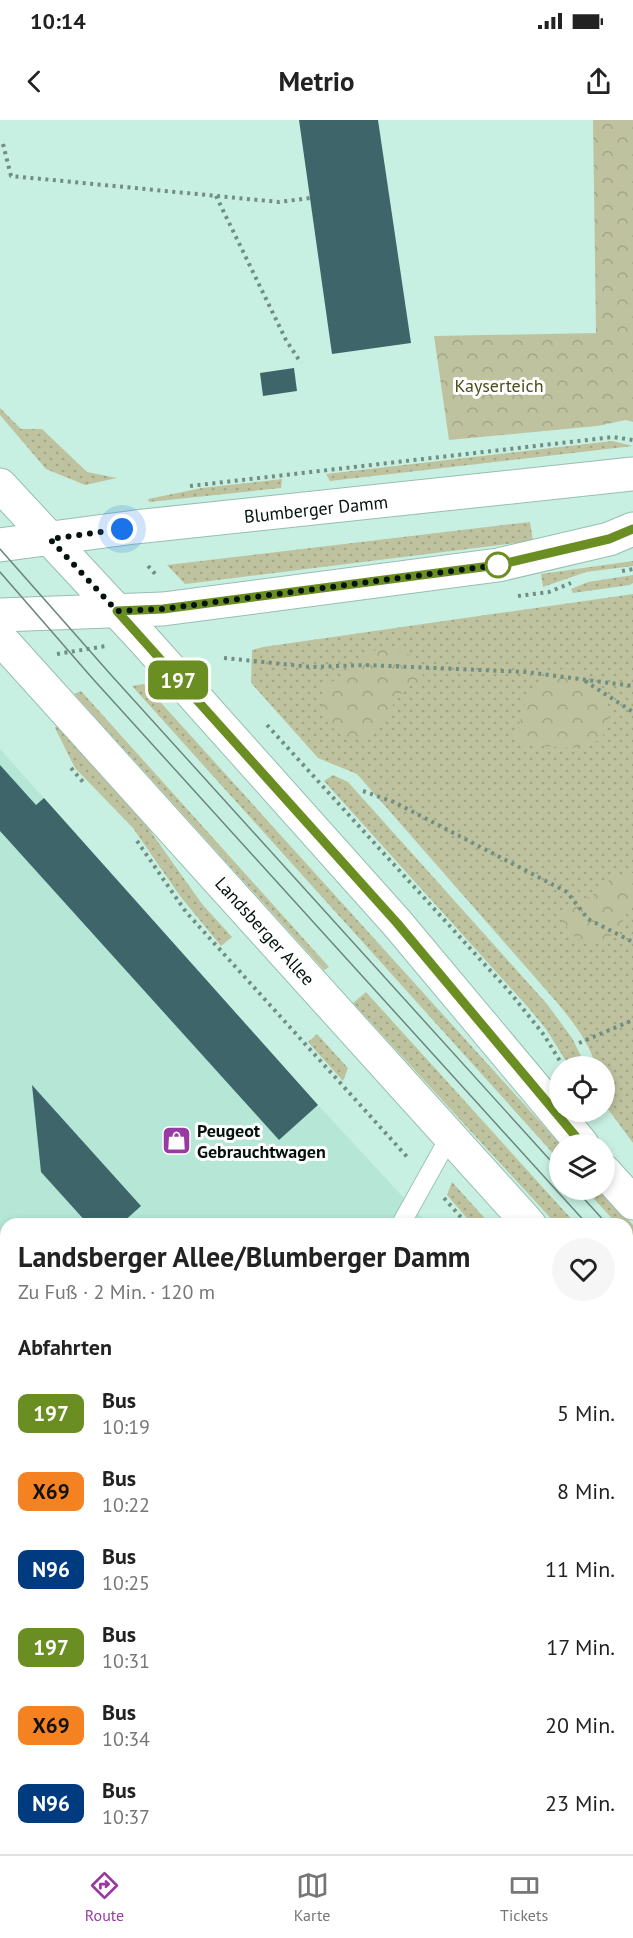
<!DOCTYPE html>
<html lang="de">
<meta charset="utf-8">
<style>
:root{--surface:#fff;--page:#f6f6f6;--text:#222;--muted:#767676;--line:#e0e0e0;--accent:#993aa3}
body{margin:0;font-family:"PT Sans",sans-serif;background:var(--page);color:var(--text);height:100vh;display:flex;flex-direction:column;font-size:22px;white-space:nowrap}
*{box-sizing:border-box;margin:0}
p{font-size:20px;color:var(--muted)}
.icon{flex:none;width:33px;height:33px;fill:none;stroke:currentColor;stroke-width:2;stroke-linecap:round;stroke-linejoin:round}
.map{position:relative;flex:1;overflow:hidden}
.drawer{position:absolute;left:0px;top:1098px;width:633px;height:636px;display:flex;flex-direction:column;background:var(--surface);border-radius:18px 18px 0 0;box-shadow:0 3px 9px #0003}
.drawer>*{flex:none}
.badge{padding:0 12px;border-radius:9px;font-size:21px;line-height:39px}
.buttons{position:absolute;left:549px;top:936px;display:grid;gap:12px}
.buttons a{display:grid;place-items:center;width:66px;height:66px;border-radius:50%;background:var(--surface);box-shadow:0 3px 9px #0003;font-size:30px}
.you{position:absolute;width:30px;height:30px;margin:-15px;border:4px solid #fff;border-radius:50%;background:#1a73e8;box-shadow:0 0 0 9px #1a73e833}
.map>.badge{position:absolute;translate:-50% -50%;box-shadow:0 0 0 3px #fff}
h2{padding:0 18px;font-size:22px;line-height:54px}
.round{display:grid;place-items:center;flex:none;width:63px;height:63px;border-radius:32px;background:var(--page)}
.summary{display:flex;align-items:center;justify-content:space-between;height:102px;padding:0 18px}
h1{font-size:28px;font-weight:700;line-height:45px}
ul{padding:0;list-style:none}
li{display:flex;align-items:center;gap:18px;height:78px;padding:0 18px}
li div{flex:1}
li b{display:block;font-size:22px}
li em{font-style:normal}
li .badge{min-width:66px;font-weight:700;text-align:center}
.status{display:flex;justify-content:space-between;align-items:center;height:42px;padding:0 30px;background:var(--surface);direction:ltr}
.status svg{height:16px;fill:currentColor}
header{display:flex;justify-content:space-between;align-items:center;height:78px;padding:0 18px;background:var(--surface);font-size:27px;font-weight:700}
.dock{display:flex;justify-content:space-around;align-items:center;height:84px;border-top:2px solid var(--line);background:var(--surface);font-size:16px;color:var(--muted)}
.dock a{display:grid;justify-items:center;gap:3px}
.dock .on{color:var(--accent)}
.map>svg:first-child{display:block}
</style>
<div class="status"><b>10:14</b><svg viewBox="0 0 49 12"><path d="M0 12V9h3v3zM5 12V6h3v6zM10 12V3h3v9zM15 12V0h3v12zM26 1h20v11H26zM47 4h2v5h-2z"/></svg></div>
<header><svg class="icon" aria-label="back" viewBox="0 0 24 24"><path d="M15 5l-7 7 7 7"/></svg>Metrio<svg class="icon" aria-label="share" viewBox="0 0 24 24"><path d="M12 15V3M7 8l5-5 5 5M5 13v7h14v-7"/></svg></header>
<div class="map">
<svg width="633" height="1734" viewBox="0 0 633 1734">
<defs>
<pattern id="grass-dots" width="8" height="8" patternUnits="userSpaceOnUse" patternTransform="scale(1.5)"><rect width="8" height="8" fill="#bec29e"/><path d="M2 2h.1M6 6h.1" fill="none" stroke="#a2a687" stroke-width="1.8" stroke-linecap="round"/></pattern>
<pattern id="forest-crowns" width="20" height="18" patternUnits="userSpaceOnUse" patternTransform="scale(1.5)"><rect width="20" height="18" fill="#bec29e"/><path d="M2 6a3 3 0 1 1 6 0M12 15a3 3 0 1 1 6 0" fill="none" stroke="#a2a687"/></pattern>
</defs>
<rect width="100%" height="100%" fill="#c8f0e2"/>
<g fill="#b5e6d6">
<path d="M 0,629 L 318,985 L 428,1104 L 6,1104 L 6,1389 L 0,1390 Z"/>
<path d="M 6,1482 L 6,1728 L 383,1728 L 376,1734 L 0,1734 L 0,1483 Z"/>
<path d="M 633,1668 L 633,1734 L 559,1734 L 627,1728 L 627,1673 Z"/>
</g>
<g fill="url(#grass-dots)">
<path d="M 0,288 L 21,309 L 42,309 L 87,352 L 117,358 L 85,365 L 46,349 L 0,295 Z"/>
<path d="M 612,321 L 633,326 L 330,361 L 326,354 Z"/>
<path d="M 282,359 L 281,368 L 149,382 L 148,379 L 202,368 Z"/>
<path d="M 530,402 L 533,421 L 185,464 L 167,445 Z"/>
<path d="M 633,441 L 633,446 L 586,452 L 543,467 L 541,454 Z"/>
<path d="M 633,455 L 633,463 L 630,465 L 573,473 L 571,469 L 588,462 Z"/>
<path d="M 633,474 L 633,1023 L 605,985 L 604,946 L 596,946 C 587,917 567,894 547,871 L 357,654 L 318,638 L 251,563 L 252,530 L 263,527 Z"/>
<path d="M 144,564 L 560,1024 L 559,1040 L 132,566 Z"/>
<path d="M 81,571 L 329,847 L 324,850 L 74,574 Z"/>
<path d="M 57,605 L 141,698 L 202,784 L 232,817 L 221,826 L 180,776 L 133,708 L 75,648 L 55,608 Z"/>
<path d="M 333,655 L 348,662 L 547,884 L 572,918 L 586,946 L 569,946 L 546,909 L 527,886 L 324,661 Z"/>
<path d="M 366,872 L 576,1104 L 556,1104 L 353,883 Z"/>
<path d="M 317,914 L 348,948 L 343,961 L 308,922 Z"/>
<path d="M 452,1062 L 490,1104 L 472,1104 L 447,1075 Z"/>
<path d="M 586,1070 L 600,1070 L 633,1105 L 633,1122 L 627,1115 L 627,1104 L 617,1104 Z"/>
<path d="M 627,1322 L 633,1329 L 633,1501 L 627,1506 Z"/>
<path d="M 0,1592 L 6,1644 L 6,1728 L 84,1728 L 77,1734 L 0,1734 Z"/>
<path d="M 627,1722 L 629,1726 L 628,1734 L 537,1734 L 544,1728 L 627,1728 Z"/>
</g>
<g fill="url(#forest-crowns)">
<path d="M 593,0 L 633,0 L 633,302 L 626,300 L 597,306 L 449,320 L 434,216 L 596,213 Z"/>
<path d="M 385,525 L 407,533 L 423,550 L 422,560 L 412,564 L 398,576 L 384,601 L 367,616 L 343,617 C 320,597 320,596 323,566 L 336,560 L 355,542 Z"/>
<path d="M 564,548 L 588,556 L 606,579 L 610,590 L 607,606 L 601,620 L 574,628 L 525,625 L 515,614 C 521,602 520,597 524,586 C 531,565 545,557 564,548 Z"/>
<path d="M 633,753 L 633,781 L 617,813 L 597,823 L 576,819 L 560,798 L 569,783 L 590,777 L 611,759 Z"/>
</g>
<g fill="#3e666a">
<path d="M 299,0 L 378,0 L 411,223 L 332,234 Z"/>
<path d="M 294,248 L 297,271 L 263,276 L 260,253 Z"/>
<path d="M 0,645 L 36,685 L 44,678 L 318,985 L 279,1020 L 0,711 Z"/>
<path d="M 32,965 L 141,1086 L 121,1104 L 88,1104 L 41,1052 Z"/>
</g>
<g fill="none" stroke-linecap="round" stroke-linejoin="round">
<defs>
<g id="lane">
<path d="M 401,1104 L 450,1016"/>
<path d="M 314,1734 L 320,1728"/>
</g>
<g id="street">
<path d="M 0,1437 L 6,1437"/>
<path d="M 627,1571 L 633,1566"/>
<path d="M 447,1734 L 454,1728"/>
</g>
<g id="secondary">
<path d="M 0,425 L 135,407 L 633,354"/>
<path d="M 0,495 L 163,489 L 498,445 L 609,419 L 633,409"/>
</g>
<g id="primary">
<path d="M 0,365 L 144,520 L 397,803 L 582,1024"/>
<path d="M 0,518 L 529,1104"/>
<path d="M 604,1051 L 633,1083"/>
<path d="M 627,1213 L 633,1219"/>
</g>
</defs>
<use href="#lane" stroke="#97beb1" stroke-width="20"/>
<use href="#street" stroke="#97beb1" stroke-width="35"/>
<use href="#secondary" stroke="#97beb1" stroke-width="35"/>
<use href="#primary" stroke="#97beb1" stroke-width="35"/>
<g stroke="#718e84" stroke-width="4" stroke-dasharray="3 4.5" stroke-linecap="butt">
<path d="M 3,24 L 11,56 L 279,82 L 310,78"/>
<path d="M 216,76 L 286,220 L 301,243"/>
<path d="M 190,366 L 613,317 L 633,320"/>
<path d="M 148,446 L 158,457"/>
<path d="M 622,451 L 633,449"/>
<path d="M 518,476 L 549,472 L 571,463"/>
<path d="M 57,534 L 106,526"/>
<path d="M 224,538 L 312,547 L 366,545 L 526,552 L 633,566"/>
<path d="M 585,561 L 633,592"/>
<path d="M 267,605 L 508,870 L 544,915 L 563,946"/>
<path d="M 71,648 L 83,662"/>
<path d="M 363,671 L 394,682 L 567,772 L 588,799 L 633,822"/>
<path d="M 137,721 L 186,792 L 409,1039"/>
<path d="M 579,923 L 633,900"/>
<path d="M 444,1078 L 467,1104"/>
<path d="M 627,1283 L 633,1289"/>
<path d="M 627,1529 L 633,1524"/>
<path d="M 627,1641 L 633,1635"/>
<path d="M 33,1734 L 40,1728"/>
<path d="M 524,1734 L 531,1728"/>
</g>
<use href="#lane" stroke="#fff" stroke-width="18"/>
<use href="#street" stroke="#fff" stroke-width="33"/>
<use href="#secondary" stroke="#fff" stroke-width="33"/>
<use href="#primary" stroke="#fff" stroke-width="33"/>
<g stroke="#6b877d" stroke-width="1.5">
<path d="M 0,429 L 112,556 L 560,1051"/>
<path d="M 0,452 L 93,559 L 587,1104"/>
<path d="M 576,1070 L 607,1104"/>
<path d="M 627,1126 L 633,1133"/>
<path d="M 627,1149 L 633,1156"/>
</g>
</g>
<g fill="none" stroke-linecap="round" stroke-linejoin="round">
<defs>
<path id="line" d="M 582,1024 L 397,803 L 117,491 L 163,489 L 498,445 L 609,419 L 633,409"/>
</defs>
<use href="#line" stroke="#fff" stroke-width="14"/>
<use href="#line" stroke="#6b8e23" stroke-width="9"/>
<path stroke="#05130f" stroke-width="6" stroke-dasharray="0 10.8" d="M 122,409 L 50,419 L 117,491 L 163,489 L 498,445"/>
</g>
<defs>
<symbol id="shop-square" viewBox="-11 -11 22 22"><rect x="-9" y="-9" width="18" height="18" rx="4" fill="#993aa3" stroke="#fff"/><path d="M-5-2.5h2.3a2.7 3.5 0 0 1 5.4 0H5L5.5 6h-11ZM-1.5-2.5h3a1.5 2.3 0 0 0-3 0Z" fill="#fff"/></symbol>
</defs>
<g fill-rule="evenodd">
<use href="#shop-square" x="160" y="1004" width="33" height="33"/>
</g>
<circle fill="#fff" stroke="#6b8e23" stroke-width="3" cx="498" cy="445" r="12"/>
<g text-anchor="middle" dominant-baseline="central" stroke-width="6" stroke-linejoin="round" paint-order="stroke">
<g font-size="18" fill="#4a4e18" stroke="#fff">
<text x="499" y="265">Kayserteich</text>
</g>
<g font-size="18" fill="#05130f" stroke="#fff">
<text transform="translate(316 389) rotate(-6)">Blumberger Damm</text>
<text transform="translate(265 811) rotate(48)">Landsberger Allee</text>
</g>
<g font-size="18" font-weight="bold" fill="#05130f" stroke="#fff" text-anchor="start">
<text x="197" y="1010">Peugeot<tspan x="197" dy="21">Gebrauchtwagen</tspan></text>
</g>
</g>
</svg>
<div class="buttons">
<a><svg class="icon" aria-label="locate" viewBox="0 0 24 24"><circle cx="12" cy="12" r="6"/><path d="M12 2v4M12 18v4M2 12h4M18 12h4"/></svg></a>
<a><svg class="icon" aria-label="layers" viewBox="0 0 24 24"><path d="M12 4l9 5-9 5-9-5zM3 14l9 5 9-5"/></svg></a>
</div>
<div class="you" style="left:122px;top:409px"></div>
<b class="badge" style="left:178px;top:560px;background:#6b8e23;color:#fff">197</b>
<section class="drawer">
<div class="summary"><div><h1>Landsberger Allee/Blumberger Damm</h1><p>Zu Fuß · 2 Min. · 120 m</p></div><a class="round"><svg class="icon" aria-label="heart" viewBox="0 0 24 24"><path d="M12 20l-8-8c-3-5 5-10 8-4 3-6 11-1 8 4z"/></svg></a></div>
<h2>Abfahrten</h2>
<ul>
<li><span class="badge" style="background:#6b8e23;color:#fff">197</span><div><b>Bus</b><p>10:19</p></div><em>5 Min.</em></li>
<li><span class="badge" style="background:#f58220;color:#111">X69</span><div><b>Bus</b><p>10:22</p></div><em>8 Min.</em></li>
<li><span class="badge" style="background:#003b80;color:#fff">N96</span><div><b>Bus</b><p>10:25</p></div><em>11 Min.</em></li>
<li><span class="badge" style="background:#6b8e23;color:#fff">197</span><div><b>Bus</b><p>10:31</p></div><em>17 Min.</em></li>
<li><span class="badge" style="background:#f58220;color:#111">X69</span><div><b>Bus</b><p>10:34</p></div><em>20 Min.</em></li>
<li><span class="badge" style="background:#003b80;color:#fff">N96</span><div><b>Bus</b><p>10:37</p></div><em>23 Min.</em></li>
</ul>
</section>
</div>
<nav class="dock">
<a class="on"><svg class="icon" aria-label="directions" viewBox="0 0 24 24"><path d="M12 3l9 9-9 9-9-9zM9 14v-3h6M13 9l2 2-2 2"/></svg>Route</a>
<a><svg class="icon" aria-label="map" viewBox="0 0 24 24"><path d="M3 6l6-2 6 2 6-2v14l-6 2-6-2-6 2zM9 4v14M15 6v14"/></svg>Karte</a>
<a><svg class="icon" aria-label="tickets" viewBox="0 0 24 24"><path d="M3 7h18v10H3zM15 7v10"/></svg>Tickets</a>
</nav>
